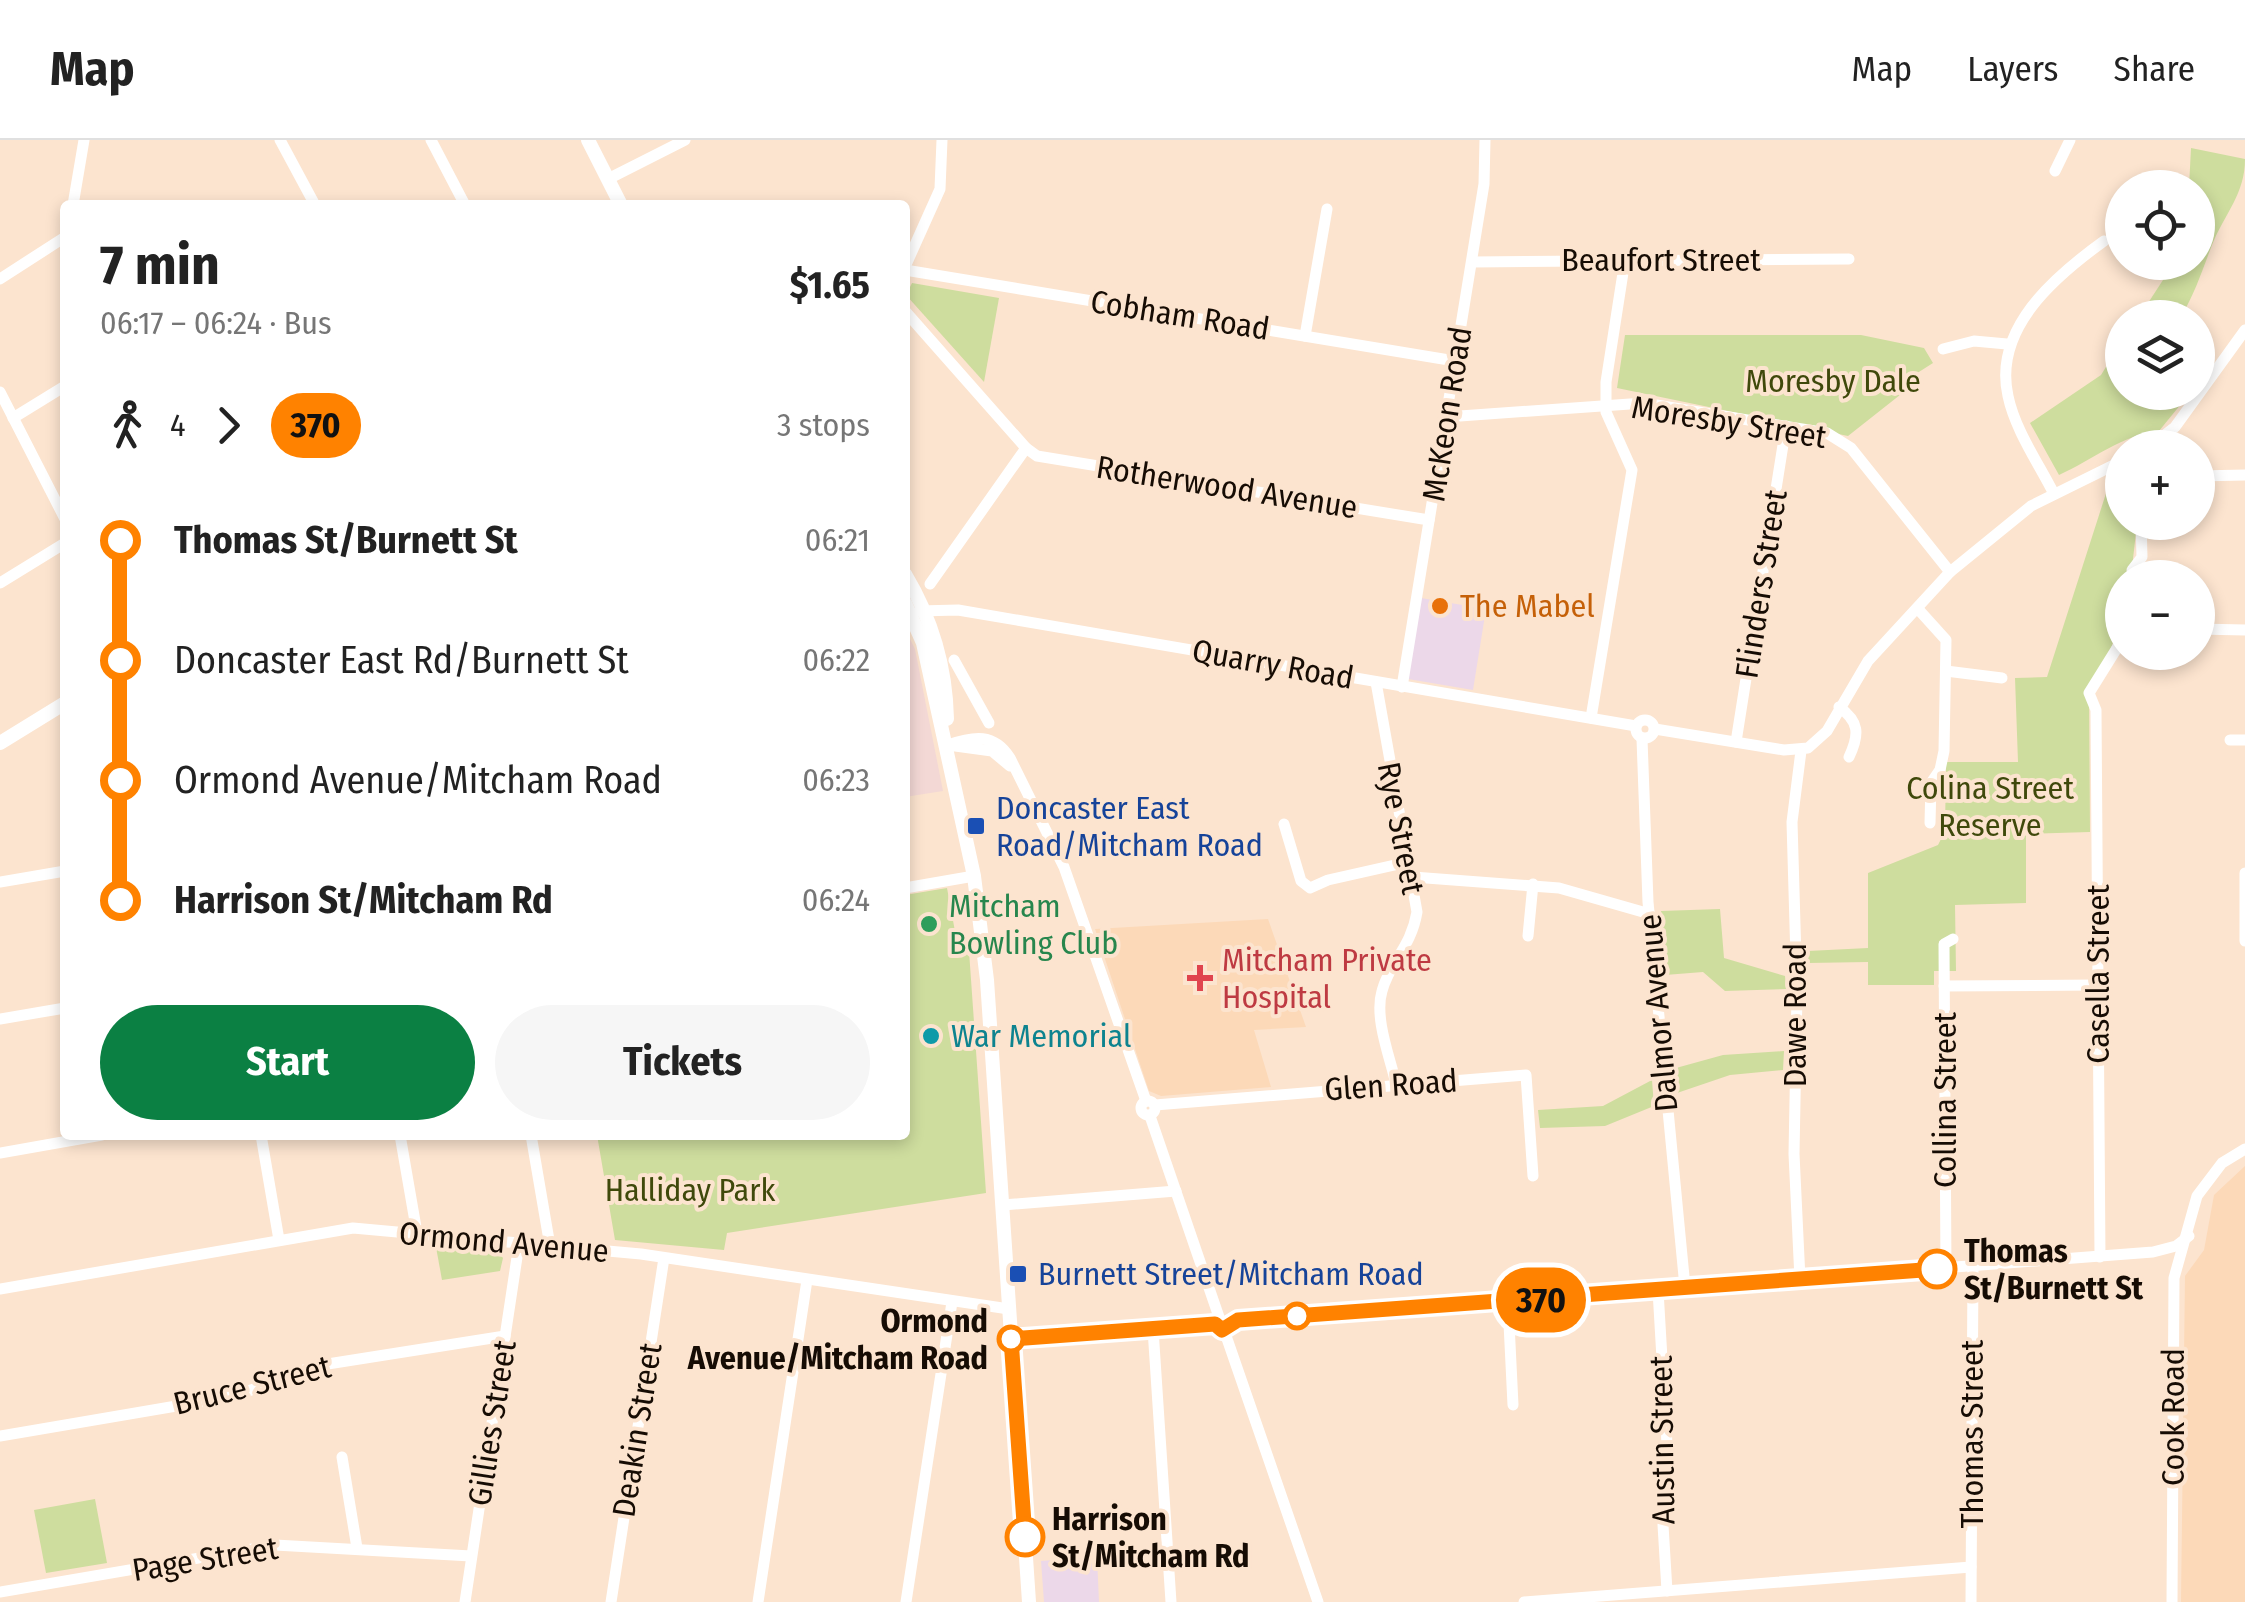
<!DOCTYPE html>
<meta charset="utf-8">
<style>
:root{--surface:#fff;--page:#f6f6f6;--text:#222;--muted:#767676;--line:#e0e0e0;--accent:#0b8043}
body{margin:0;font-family:"Fira Sans Condensed",sans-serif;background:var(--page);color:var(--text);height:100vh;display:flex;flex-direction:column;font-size:38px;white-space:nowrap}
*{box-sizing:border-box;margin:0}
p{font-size:32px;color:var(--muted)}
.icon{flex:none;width:55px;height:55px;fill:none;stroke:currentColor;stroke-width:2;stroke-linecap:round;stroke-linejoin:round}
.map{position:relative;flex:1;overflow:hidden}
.panel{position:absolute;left:60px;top:60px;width:850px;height:940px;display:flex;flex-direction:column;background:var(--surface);border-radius:10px;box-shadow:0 5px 15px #0003}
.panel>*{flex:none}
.badge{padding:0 20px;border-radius:32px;font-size:35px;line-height:65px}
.fabs{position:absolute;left:2105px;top:30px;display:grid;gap:20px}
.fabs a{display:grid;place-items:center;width:110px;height:110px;border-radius:50%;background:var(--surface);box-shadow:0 5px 15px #0003;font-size:50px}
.map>.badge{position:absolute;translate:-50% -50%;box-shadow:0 0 0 5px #fff}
.legs{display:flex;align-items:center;gap:15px;height:110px;padding:0 40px;font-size:32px}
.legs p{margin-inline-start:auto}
.overview{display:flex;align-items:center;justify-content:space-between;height:170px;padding:0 40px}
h1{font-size:55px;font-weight:700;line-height:75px}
.button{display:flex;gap:20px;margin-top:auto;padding:20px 40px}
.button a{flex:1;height:115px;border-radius:60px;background:var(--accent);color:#fff;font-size:40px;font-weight:700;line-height:115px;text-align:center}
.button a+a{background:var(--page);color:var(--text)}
ul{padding:0 40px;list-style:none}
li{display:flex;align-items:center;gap:35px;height:120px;font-size:38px}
li i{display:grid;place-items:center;width:15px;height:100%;margin:0 12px;background:currentColor}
li i::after{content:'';width:25px;height:25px;margin:-12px;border:8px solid;border-radius:50%;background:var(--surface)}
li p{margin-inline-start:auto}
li:first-child i{background:linear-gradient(#0000 50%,currentColor 0)}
li:last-child i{background:linear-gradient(currentColor 50%,#0000 0)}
header{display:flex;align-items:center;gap:60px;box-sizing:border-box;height:140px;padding:0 50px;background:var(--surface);border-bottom:2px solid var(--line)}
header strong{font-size:48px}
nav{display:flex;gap:55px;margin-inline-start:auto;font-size:35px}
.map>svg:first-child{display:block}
</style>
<header>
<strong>Map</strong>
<nav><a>Map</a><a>Layers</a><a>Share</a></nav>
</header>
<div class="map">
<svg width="2245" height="1462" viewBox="0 0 2245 1462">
<rect width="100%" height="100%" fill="#fce4cf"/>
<g fill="#ecd8e9">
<path d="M 1421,458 L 1486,469 L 1473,550 L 1408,539 Z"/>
<path d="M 1097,1417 L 1099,1462 L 1044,1462 L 1041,1421 Z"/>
</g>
<g fill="#fcd9b8">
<path d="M 1268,779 L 1306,887 L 1254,890 L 1271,947 L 1161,956 L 1149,951 L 1095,789 Z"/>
<path d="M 2245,1026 L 2245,1462 L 2181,1462 L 2185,1136 L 2204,1110 L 2214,1055 Z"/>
</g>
<path fill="#f3d8d5" d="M 905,489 L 915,509 L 943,651 L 905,657 Z"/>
<g fill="#cedd9e">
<path d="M 2191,8 L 2245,19 C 2245,54 2225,73 2212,105 C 2202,131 2195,153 2181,177 L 2139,177 L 2174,123 L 2198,122 L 2198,48 L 2189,47 Z"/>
<path d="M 912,143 L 999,158 L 984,242 L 906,155 Z"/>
<path d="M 1625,195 L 1861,195 L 1924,208 L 1933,223 L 1900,244 L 1905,251 L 1848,296 L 1617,248 Z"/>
<path d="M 2122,201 L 2122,252 L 2190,253 L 2159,291 C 2124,294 2092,320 2059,335 L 2030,283 L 2101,235 Z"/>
<path d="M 2122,333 L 2122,382 L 2137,383 L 2131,437 L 2122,438 L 2117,490 L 2106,524 L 2089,553 L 2090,692 L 2026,694 L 2026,763 L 1955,765 L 1956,831 L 1934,831 L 1934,845 L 1868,845 L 1868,822 L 1808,823 L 1808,811 L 1868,808 L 1868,733 L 1938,705 L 1945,691 L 1946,622 L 2018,622 L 2015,538 L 2047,537 L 2109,344 Z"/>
<path d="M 947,748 L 959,813 L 969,811 L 986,1053 L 727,1093 L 724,1110 L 615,1100 L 597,995 L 905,995 L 905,755 Z"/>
<path d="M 1720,769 L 1724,818 L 1785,836 L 1786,849 L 1725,851 L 1703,832 L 1665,835 L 1661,771 Z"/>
<path d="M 1784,911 L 1783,930 L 1730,935 L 1677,953 L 1676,928 L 1723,915 Z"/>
<path d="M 1652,940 L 1654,966 L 1605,986 L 1540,988 L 1538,970 L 1603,966 Z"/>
<path d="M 436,1107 L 498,1112 L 503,1118 L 500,1131 L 442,1140 Z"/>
<path d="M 95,1359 L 107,1423 L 46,1433 L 34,1370 Z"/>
</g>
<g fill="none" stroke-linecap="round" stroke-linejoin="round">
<g stroke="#fff" stroke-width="11">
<path d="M 280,0 L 315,65"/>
<path d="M 431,0 L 465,65"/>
<path d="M 2055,31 L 2070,0"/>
<path d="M 608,39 L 685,0"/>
<path d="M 73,65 L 84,0"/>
<path d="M 1472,122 L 1849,119"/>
<path d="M 905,127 L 940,49 L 942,0"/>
<path d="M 905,130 L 1455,221"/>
<path d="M 0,139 L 65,97"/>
<path d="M 905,171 L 1026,308 L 930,444"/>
<path d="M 1305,196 L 1327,69"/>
<path d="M 1943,209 L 1974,201 L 2007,204"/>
<path d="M 0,252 L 65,379"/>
<path d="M 1446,277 L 1644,263 L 1827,293 L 1851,308 L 1950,432"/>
<path d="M 13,278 L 65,246"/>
<path d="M 2149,307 L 2175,287 L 2245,190"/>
<path d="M 1026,308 L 1037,316 L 1429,380"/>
<path d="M 2130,308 L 2138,301 L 2149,308"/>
<path d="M 2198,336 L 2245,335"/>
<path d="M 2054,354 C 2039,324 2015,290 2008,256 C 1993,189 2054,137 2104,101"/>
<path d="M 2132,430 L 2142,417 L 2141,382"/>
<path d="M 0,443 L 65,403"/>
<path d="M 1918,469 L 1946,500 L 1944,611 L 1940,630 L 1931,643 L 1930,683"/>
<path d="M 919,471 L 958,470 L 1636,586"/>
<path d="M 2198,489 L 2245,490"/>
<path d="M 954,520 L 989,583"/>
<path d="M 1946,531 L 2002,538"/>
<path d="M 1376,542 L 1417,772 C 1411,808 1390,821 1382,851 C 1374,878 1390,917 1396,944"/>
<path d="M 1402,547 L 1484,44 L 1485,0"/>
<path d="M 1839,567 C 1859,581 1860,594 1849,617"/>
<path d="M 1591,578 L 1632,330 L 1606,272 L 1606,242 L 1625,120"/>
<circle cx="1645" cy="589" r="9"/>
<path d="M 1655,589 L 1784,610 L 1808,608 L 1827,591 L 1868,521 L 1950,432 L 2031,366 L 2122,321"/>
<path d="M 1642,599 L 1648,762 L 1685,1147"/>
<path d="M 2230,600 L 2245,600"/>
<path d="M 1736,602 L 1786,286"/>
<path d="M 948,605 C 974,596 994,593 1010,618 L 1064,727 L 1146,961"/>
<path d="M 948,605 L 992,611 L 1010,626"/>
<path d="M 1284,684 L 1301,741 L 1310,748 L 1328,740 L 1408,722"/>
<path d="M 2245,733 L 2245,801"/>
<path d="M 1413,737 L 1559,748 L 1650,774"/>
<path d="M 0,742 L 65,731"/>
<path d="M 905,748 L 974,736"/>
<path d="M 1528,796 L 1533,744"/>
<path d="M 1944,846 L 2097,845"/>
<path d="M 0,879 L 65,868"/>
<circle cx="1148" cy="968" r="7"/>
<path d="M 1155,965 L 1526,935 L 1533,1036"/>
<path d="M 1150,976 L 1219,1177"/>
<path d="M 261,995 L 279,1100"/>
<path d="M 400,995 L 417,1093"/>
<path d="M 531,995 L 550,1106"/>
<path d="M 0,1013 L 102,995"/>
<path d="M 1003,1065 L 1176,1051"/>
<path d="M 2100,1117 L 2096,570 L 2089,553 L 2122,500"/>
<path d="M 1946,1129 L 1944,804 L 1953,799"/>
<path d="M 1800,1139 L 1794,1014 L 1797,854 L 1792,682 L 1801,611"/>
<path d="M 0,1149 L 353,1088 L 641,1114 L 1009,1169"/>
<path d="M 1658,1150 L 1669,1339 L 1663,1385 L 1667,1451"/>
<path d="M 1508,1163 L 1513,1265"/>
<path d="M 1229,1182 L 2153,1112 L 2176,1106 L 2189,1096"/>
<path d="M 1153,1189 L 1171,1462"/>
<path d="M 1224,1190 L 1318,1462"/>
<path d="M 1011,1199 L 1215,1184"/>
<path d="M 0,1296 L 235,1256 L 315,1226 L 505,1196"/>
<path d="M 342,1317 L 357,1408"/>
<path d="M 0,1452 L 275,1405 L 471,1416"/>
<path d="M 465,1462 L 519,1104"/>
<path d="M 611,1462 L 664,1118"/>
<path d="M 758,1462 L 807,1140"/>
<path d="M 906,1462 L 952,1162"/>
<path d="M 1524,1462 L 1971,1427"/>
<path d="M 1971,1462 L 1973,1127"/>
<path d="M 2172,1462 L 2174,1138 L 2197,1056 L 2222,1023 L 2245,1009"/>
</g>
<g stroke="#fff" stroke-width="14">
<path d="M 588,0 L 621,65"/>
<path d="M 905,434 C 932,479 946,527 947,579"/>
<path d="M 905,463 L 923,503 L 974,736 L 987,840 L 1029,1462"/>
<path d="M 0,603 L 65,563"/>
</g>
</g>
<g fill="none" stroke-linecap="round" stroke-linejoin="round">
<defs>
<path id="line-1" d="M 1025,1397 L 1011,1199 L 1215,1184 L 1222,1190 L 1238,1180 L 1937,1129"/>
</defs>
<use href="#line-1" stroke="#fff" stroke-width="22"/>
<use href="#line-1" stroke="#ff8200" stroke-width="15"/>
</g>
<circle fill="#e8710a" stroke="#fce4cf" stroke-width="4" cx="1440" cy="466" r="10"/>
<g fill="#1a4fb4" stroke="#fce4cf" stroke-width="4">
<rect x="966" y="676" width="20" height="20" rx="5"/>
<rect x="1008" y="1124" width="20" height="20" rx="5"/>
</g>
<circle fill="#2e9e5b" stroke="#fce4cf" stroke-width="4" cx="929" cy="784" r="10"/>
<path fill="#e0444e" stroke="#fce4cf" stroke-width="4" d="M1195 823h10v10h10v10h-10v10h-10v-10h-10v-10h10z"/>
<circle fill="#0f9aa8" stroke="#fce4cf" stroke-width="4" cx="931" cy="896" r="10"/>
<g fill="#fff" stroke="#ff8200" stroke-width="5">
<circle cx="1937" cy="1129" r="18"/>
<circle cx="1297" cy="1176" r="12"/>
<circle cx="1011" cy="1199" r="12"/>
<circle cx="1025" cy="1397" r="18"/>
</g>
<g text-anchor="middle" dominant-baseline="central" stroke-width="8" stroke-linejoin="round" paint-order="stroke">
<g font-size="32" fill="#160c04" stroke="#fce4cf">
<text x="1661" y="120">Beaufort Street</text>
<text transform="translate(1180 175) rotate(9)">Cobham Road</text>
<text transform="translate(1447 274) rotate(-81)">McKeon Road</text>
<text transform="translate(1729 282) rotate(9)">Moresby Street</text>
<text transform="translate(1227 347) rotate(9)">Rotherwood Avenue</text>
<text transform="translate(1761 444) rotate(-81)">Flinders Street</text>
<text transform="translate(1273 524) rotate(10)">Quarry Road</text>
<text transform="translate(1401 688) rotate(79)">Rye Street</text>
<text transform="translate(2098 834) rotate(-90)">Casella Street</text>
<text transform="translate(1658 873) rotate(-95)">Dalmor Avenue</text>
<text transform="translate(1795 875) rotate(-90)">Dawe Road</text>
<text transform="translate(1391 945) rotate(-4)">Glen Road</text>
<text transform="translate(1945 960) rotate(-90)">Collina Street</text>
<text transform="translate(504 1102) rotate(5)">Ormond Avenue</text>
<text transform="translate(252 1245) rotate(-14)">Bruce Street</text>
<text transform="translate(2173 1277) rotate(-90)">Cook Road</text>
<text transform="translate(492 1283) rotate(-81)">Gillies Street</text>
<text transform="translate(637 1290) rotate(-81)">Deakin Street</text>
<text transform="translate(1972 1294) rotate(-90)">Thomas Street</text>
<text transform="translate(1662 1300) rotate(-91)">Austin Street</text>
<text transform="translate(205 1419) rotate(-9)">Page Street</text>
</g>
<g font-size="32" fill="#3f490b" stroke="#fce4cf">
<text x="1833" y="241">Moresby Dale</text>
<text x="1990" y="648">Colina Street<tspan x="1990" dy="37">Reserve</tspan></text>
<text x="690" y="1050">Halliday Park</text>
</g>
<g font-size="32" fill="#c56008" stroke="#fce4cf" text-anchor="start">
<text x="1460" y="466">The Mabel</text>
</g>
<g font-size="32" fill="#164399" stroke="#fce4cf" text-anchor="start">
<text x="996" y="668">Doncaster East<tspan x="996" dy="37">Road/Mitcham Road</tspan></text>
<text x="1038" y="1134">Burnett Street/Mitcham Road</text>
</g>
<g font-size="32" fill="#27864d" stroke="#fce4cf" text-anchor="start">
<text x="949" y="766">Mitcham<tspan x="949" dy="37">Bowling Club</tspan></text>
</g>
<g font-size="32" fill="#be3a42" stroke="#fce4cf" text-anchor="start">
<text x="1222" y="820">Mitcham Private<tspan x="1222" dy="37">Hospital</tspan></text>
</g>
<g font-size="32" fill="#0d838f" stroke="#fce4cf" text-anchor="start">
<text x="951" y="896">War Memorial</text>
</g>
<g font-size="32" font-weight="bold" fill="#160c04" stroke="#fce4cf" text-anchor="start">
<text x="1964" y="1111">Thomas<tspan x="1964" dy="37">St/Burnett St</tspan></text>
<text x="988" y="1181" text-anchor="end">Ormond<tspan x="988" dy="37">Avenue/Mitcham Road</tspan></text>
<text x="1052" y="1379">Harrison<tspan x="1052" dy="37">St/Mitcham Rd</tspan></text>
</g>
</g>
</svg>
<div class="fabs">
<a><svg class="icon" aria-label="locate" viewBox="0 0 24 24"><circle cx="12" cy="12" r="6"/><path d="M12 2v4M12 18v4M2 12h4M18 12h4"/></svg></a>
<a><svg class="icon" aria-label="layers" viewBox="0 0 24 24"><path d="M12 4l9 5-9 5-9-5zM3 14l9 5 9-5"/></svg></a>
<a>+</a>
<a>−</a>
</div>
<b class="badge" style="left:1541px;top:1160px;background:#ff8200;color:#111">370</b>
<section class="panel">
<div class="overview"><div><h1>7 min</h1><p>06:17 – 06:24 · Bus</p></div><b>$1.65</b></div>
<div class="legs"><svg class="icon" aria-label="walk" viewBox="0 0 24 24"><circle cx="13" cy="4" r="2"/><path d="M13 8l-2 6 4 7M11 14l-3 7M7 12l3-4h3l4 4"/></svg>4<svg class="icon" aria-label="forward" viewBox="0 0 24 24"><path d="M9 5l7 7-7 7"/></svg><b class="badge" style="background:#ff8200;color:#111">370</b><p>3 stops</p></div>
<ul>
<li><i style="color:#ff8200"></i><b>Thomas St/Burnett St</b><p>06:21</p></li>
<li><i style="color:#ff8200"></i><span>Doncaster East Rd/Burnett St</span><p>06:22</p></li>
<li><i style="color:#ff8200"></i><span>Ormond Avenue/Mitcham Road</span><p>06:23</p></li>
<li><i style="color:#ff8200"></i><b>Harrison St/Mitcham Rd</b><p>06:24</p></li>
</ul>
<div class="button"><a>Start</a><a>Tickets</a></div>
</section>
</div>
